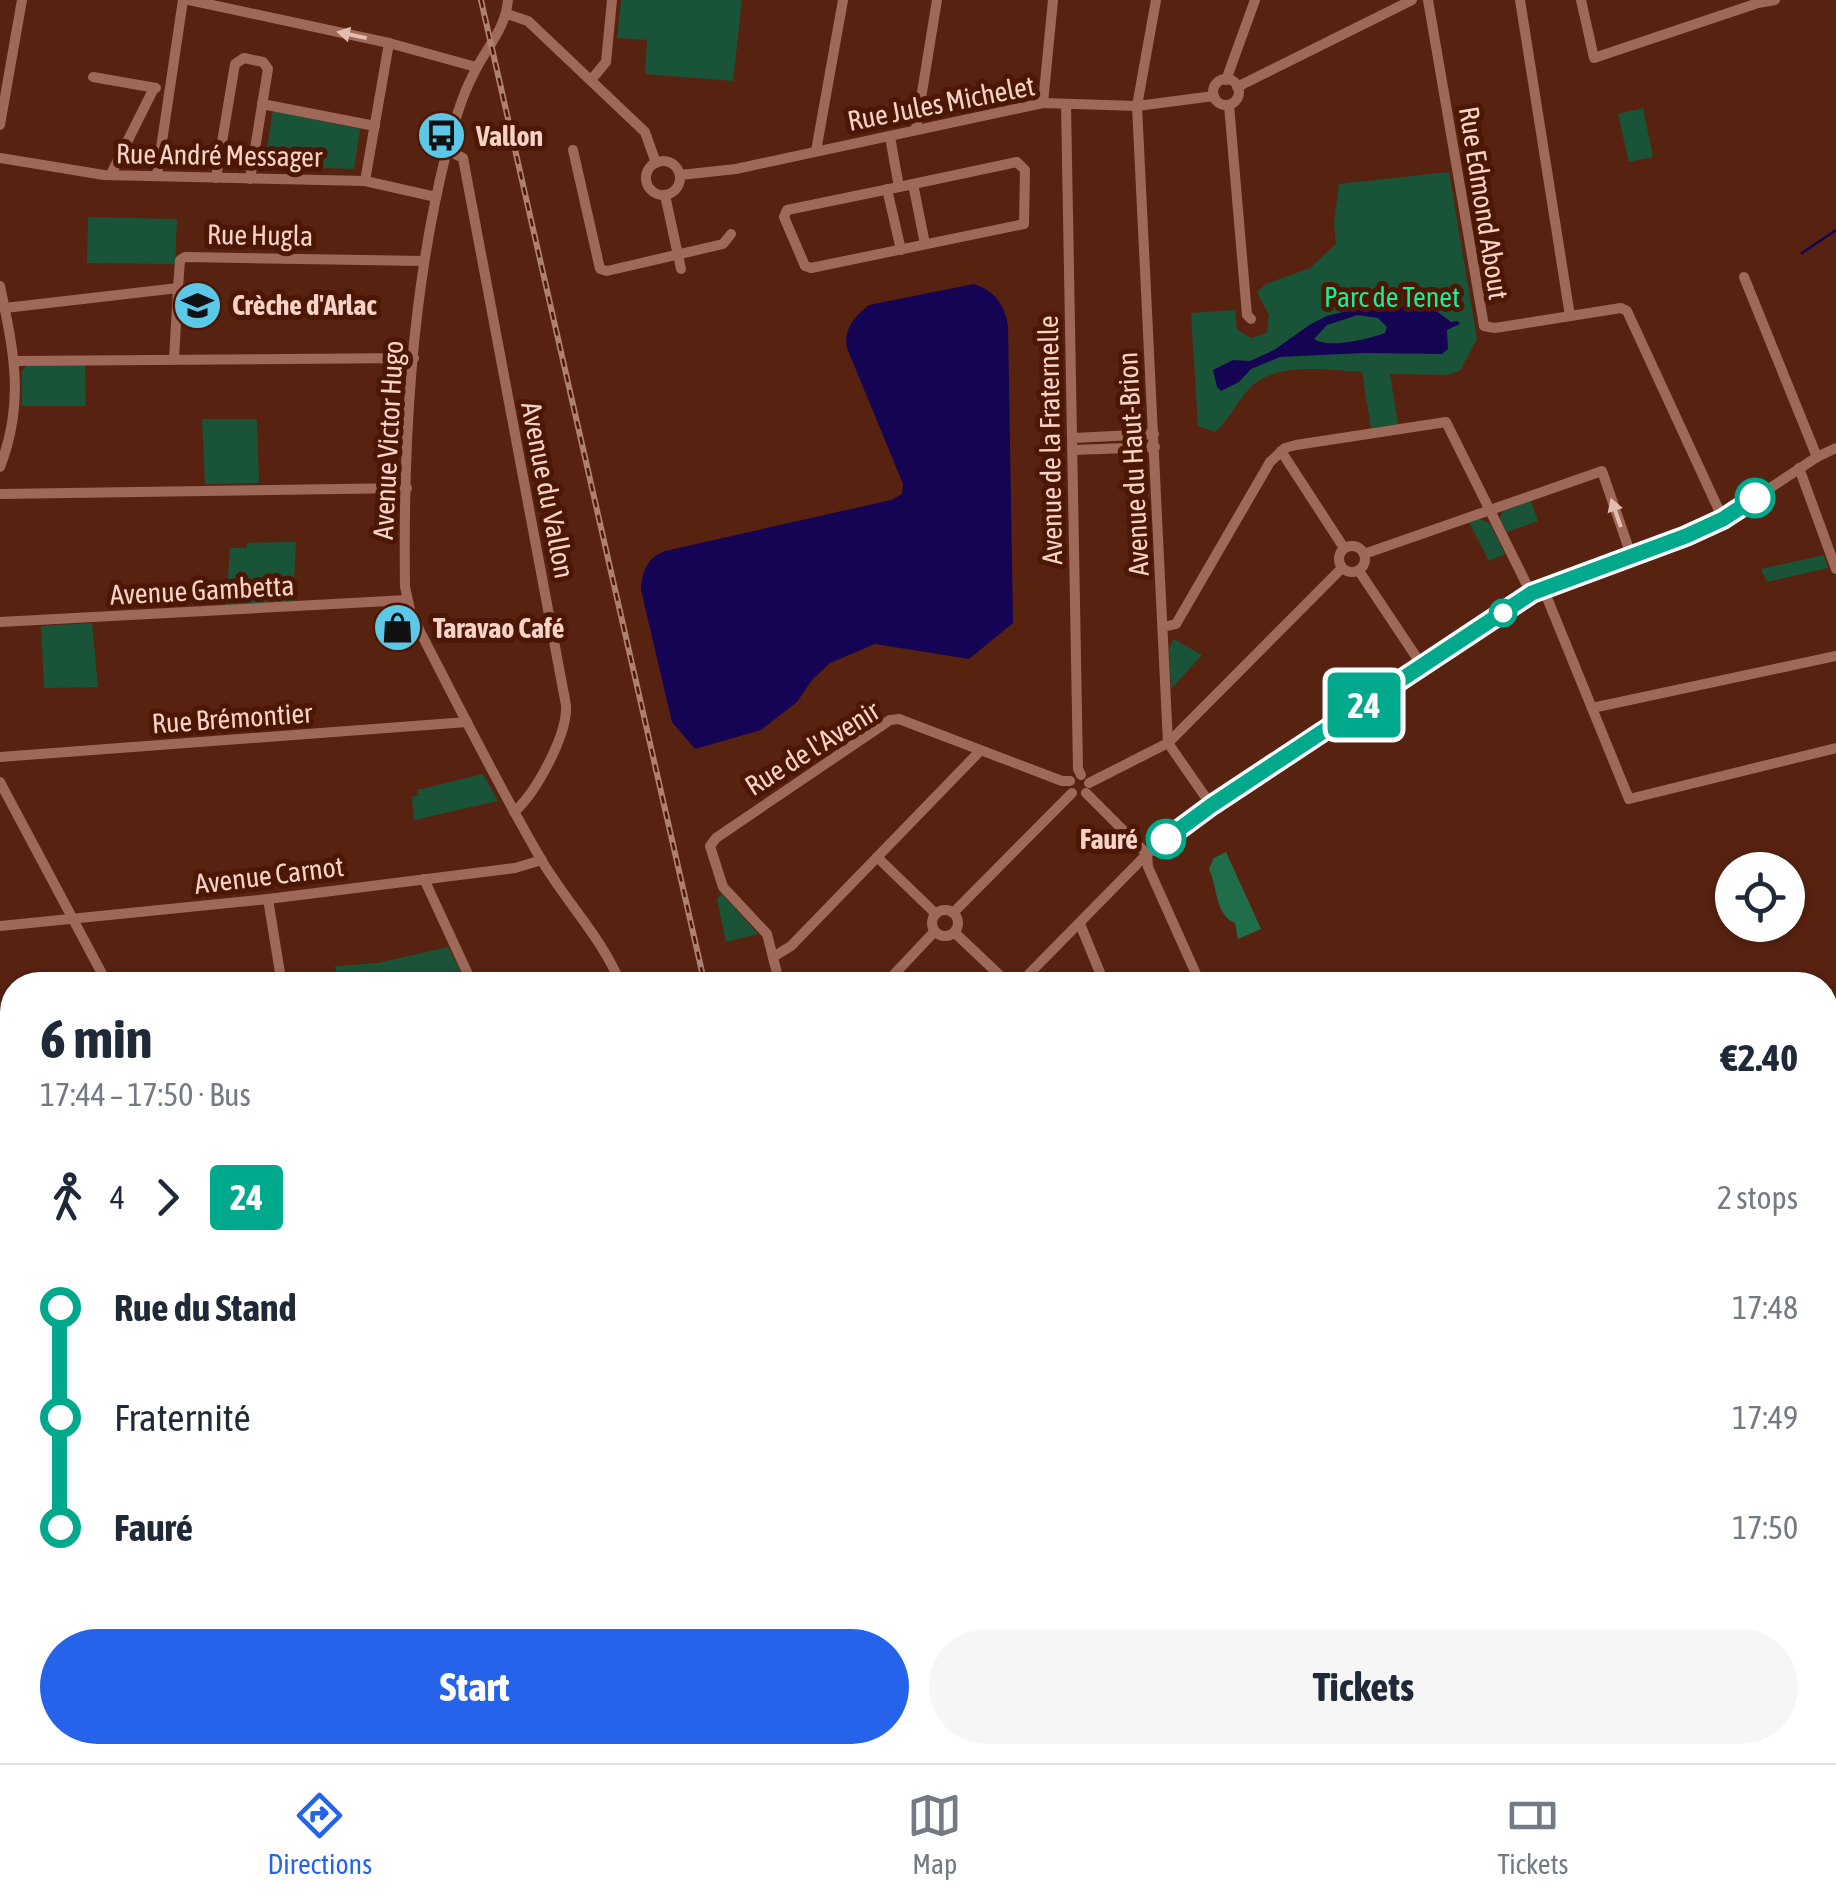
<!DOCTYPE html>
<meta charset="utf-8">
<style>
:root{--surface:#fff;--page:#f6f6f7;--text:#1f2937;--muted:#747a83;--line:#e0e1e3;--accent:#2563eb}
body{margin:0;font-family:"Asap Condensed",sans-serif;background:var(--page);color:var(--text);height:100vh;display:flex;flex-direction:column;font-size:38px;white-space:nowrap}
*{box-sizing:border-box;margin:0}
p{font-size:32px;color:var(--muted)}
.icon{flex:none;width:55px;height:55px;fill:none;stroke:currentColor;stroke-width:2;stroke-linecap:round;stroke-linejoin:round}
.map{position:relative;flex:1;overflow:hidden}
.drawer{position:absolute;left:0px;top:972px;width:1838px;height:792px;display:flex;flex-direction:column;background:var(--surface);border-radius:40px 40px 0 0;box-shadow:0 2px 8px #0004}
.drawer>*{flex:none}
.badge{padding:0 20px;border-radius:8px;font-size:35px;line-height:65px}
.fabs{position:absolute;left:1715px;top:852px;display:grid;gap:20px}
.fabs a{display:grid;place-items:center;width:90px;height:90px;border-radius:50%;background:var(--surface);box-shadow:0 2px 8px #0004;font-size:50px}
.map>.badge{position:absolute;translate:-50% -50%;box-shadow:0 0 0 5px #fff}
.legs{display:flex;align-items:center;gap:15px;height:110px;padding:0 40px;font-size:32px}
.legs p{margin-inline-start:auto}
.summary{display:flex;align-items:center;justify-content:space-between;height:170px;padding:0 40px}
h1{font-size:55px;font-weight:700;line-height:75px}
.cta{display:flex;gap:20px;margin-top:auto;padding:20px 40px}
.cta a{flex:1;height:115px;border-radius:60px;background:var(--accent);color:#fff;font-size:40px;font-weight:700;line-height:115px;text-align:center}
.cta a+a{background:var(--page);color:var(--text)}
ul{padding:0 40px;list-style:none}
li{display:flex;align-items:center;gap:35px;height:110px;font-size:38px}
li i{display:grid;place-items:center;width:15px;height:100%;margin:0 12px;background:currentColor}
li i::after{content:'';width:25px;height:25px;margin:-12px;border:8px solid;border-radius:50%;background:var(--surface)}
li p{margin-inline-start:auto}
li:first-child i{background:linear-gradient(#0000 50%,currentColor 0)}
li:last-child i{background:linear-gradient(currentColor 50%,#0000 0)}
.dock{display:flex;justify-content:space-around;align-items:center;height:140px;border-top:2px solid var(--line);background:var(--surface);font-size:28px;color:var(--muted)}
.dock a{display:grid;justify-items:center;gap:5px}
.dock .active{color:var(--accent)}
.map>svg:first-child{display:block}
</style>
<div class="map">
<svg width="1836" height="1763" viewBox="0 0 1836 1763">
<rect width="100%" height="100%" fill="#582210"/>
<g fill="#1a5438">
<path d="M 621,0 L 742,0 L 733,81 L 645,74 L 647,40 L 617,38 Z"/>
<path d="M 1643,108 L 1653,157 L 1629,162 L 1618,114 Z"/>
<path d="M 273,111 L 360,129 L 354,169 L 264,166 Z"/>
<path d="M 1449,172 L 1477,339 L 1460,371 L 1446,375 L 1390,374 L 1398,424 L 1371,428 L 1362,372 C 1328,370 1274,361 1249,389 C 1236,403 1230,419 1215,432 L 1198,426 L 1191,313 L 1235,310 L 1237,330 L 1251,338 L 1267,333 L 1269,315 L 1257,292 L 1266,284 L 1310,268 L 1336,244 L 1334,223 L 1339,184 Z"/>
<path d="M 88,217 L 177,219 L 175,264 L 87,263 Z"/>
<path d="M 27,365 L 85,365 L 86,406 L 22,406 L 22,371 Z"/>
<path d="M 202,419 L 257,419 L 259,483 L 205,484 Z"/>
<path d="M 1531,501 L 1538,521 L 1507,532 L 1500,518 L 1503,511 Z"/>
<path d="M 1478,518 L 1490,524 L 1505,554 L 1489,561 L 1469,522 Z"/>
<path d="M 296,542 L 293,601 L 226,605 L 230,548 L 246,548 L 247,543 Z"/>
<path d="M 1824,555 L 1828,568 L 1767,582 L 1761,569 Z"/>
<path d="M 92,623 L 98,687 L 44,688 L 41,626 Z"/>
<path d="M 1174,639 L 1202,655 L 1171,689 L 1169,648 Z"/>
<path d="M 483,774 L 498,801 L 414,820 L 412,797 L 419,795 L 417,790 Z"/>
<path d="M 722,894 L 758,934 L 726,942 L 717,899 Z"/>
<path d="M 448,947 L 461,972 L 434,985 L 339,985 L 335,966 L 378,963 Z"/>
<path d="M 0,1347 L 12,1347 L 12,1565 L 0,1566 Z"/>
</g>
<path fill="#206e49" d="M 1226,852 L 1261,929 L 1238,939 L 1235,923 C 1215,915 1218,888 1209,869 L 1214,858 Z"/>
<g fill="#150454" fill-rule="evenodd">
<path d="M 974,284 C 995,291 1004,304 1008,325 L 1013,623 L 969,659 L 875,644 L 830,663 L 812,680 L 797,702 L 761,730 L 695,749 L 672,722 L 641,590 C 642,571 647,558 665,551 L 891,500 L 902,494 L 903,484 L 847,348 C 843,329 855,316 869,305 Z"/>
<path d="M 1418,305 L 1430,306 L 1451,322 L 1458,321 L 1460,324 L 1447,330 L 1448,349 L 1442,354 L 1364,353 L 1280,357 L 1251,369 L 1239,382 L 1221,391 L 1217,387 L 1213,370 L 1233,360 L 1250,361 L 1274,350 L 1311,324 L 1327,316 L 1355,309 ZM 1358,315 L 1378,318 L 1387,327 L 1385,333 C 1369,339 1328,349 1314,339 L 1327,325 Z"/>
</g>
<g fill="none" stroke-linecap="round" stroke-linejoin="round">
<path stroke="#150454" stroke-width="2.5" d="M 1802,253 L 1836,230"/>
<g stroke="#9e6959" stroke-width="10">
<path d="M 189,0 L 389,43 L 476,67"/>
<path d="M 508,0 C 506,29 485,49 473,75 C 460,100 453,128 446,154 C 411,294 403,443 405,587 L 411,614 C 454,697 495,780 542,861 C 567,903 603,939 621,985"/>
<path d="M 1156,0 L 1137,106 L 1168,743 L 1211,805"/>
<path d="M 1428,0 L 1484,326 L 1495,328 L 1621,308 L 1627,311 L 1723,519"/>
<path d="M 1520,0 L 1570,316"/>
<path d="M 1581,0 L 1594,58 L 1758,3 L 1775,0"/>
<path d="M 507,14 L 528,21 L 645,132 L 656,163"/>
<path d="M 93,77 L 156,88"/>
<circle cx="1226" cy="92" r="13"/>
<path d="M 591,80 L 606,62 L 612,0"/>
<path d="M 1226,80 L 1255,0"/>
<path d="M 1237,87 L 1412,0"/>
<path d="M 1043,103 L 1053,0"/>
<path d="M 262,104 L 375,126"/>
<path d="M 1066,104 L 1078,769 L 1081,775"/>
<path d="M 1229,105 L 1247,315 L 1251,319"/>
<path d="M 0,125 L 22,0"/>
<path d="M 916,129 L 937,0"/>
<path d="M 890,137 L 899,187 L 787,210 L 784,217 L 805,266 L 811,268 L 1024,224 L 1025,170 L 1017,162 L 899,187"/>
<path d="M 447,150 L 463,158 L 566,705 C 568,734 536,793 514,812"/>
<path d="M 573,150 L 600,269 L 607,271 L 723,244 L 731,234"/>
<path d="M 816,151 L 843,0"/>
<path d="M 0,158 L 104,175 L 365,181 L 436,197"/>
<circle cx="663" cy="178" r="17"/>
<path d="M 111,174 L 154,88"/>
<path d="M 157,175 L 183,0"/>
<path d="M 680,175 L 736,169 L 1043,103 L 1137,106 L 1214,96"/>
<path d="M 216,178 L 235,64 L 244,58 L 263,62 L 268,69 L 250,179"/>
<path d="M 365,181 L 389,43"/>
<path d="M 913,184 L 925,244"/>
<path d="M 887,189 L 901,250"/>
<path d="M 665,195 L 681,269"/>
<path d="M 1744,277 L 1817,457"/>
<path d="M 0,286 C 14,352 25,402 0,467"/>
<path d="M 5,308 L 178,288 L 180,260 L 185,257 L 424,261"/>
<path d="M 174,359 L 178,288"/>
<path d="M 15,361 L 414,358"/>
<path d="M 1073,438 L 1154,434"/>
<path d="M 1073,450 L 1155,447"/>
<path d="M 1281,451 L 1344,548"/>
<path d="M 1799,468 L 1836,569"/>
<path d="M 0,494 L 407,488"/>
<circle cx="1352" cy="559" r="13"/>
<path d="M 1364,554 L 1602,471 L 1631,555"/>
<path d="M 1359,571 L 1423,667"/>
<path d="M 1543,588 L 1629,799 L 1836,748"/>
<path d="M 0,622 L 407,600"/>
<path d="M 1163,627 L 1176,624 L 1270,462 L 1285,448 L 1296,445 L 1446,422 L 1531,593"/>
<path d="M 1592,708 L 1836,656"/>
<path d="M 0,757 L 467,722"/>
<path d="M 0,782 L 108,985"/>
<path d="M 1089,783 L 1168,743 L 1342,568"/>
<path d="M 1086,793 L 1147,854 L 1148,867 L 1201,985"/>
<path d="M 877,857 L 936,914"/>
<path d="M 424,879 L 473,985"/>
<path d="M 268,899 L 282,985"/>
<circle cx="945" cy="923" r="13"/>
<path d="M 953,913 L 1072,793"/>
<path d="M 1080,924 L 1105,985"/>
<path d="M 0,926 L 268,899 L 515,868 L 542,860"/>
<path d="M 955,933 L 1010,985"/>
<path d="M 773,957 L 791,946 L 980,751"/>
<path d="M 780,985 L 767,934 L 723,887 L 710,846 L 716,838 L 890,720 L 899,719 L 1062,781 L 1070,781"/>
<path d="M 884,985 L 934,932"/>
<path d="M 1018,985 L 1147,854 L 1211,805 L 1531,593 L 1686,536 L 1723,519 L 1817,457 L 1836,448"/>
<path d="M 0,1080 L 12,1076"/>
<path d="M 0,1225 L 12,1223"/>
<path d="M 0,1342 L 12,1341"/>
<path d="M 1825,1407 L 1836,1420"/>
<path d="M 1825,1527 L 1836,1522"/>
<path d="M 0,1591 L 12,1590"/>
<path d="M 140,1752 L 141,1763"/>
<path d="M 452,1752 L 455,1763"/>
<path d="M 566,1752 L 569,1763"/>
<path d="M 657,1752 L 660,1763"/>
<path d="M 1021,1752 L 1028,1763"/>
<path d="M 1175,1752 L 1179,1763"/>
<path d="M 319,1763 L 329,1752"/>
<path d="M 1313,1763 L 1341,1752"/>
</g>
<g stroke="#f8a287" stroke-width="12">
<path d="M 1825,1328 L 1836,1318"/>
<path d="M 831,1763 L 870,1752"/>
<path d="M 925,1763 L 939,1752"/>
<path d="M 941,1763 L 959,1752"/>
</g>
<defs>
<g id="rail">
<path d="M 481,0 L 705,985"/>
<path d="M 1825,1615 L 1836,1609"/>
<path d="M 1825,1640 L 1836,1635"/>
<path d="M 937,1763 L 938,1752"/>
<path d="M 1552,1763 L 1574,1752"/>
</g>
</defs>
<use href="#rail" stroke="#ad8072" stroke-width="6"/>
<use href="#rail" stroke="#4c1705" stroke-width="2.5" stroke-dasharray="8" stroke-linecap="butt"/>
</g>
<defs><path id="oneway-solid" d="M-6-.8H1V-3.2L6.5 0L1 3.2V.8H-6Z" transform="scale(2.5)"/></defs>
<g fill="#e4bdb1">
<use href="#oneway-solid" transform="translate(352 35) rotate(-168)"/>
<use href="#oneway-solid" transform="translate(1616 513) rotate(-109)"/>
</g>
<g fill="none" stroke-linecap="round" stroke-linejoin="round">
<defs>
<path id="line-1" d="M 1166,839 L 1212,805 L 1532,593 L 1686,536 L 1723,519 L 1755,498"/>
</defs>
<use href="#line-1" stroke="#fff" stroke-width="22"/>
<use href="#line-1" stroke="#00a98b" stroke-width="15"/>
</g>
<defs>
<symbol id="bus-disc" viewBox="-11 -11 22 22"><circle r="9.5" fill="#5ac8e6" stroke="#4c1705"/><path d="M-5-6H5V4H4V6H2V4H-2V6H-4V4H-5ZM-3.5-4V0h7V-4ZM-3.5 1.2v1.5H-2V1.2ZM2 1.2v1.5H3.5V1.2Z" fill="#111"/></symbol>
<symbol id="school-disc" viewBox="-11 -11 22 22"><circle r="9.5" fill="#5ac8e6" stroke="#4c1705"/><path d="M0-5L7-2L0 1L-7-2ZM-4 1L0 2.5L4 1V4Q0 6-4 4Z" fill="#111"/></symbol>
<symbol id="shop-disc" viewBox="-11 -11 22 22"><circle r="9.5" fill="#5ac8e6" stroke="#4c1705"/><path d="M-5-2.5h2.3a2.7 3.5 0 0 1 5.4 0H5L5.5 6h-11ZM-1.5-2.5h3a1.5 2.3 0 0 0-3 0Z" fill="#111"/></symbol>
</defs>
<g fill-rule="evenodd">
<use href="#bus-disc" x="414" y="108" width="55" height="55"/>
<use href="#school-disc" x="170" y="278" width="55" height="55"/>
<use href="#shop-disc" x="370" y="600" width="55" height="55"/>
</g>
<g fill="#fff" stroke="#00a98b" stroke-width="5">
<circle cx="1755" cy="498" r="18"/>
<circle cx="1503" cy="613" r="12"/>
<circle cx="1166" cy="839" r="18"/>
</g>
<g text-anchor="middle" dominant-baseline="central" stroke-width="10" stroke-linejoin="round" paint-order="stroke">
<g font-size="28" fill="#f6d2c7" stroke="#4c1705">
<text transform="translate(941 103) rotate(-11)">Rue Jules Michelet</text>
<text transform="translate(219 155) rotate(1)">Rue André Messager</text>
<text transform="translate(1484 203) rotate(81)">Rue Edmond About</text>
<text transform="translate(260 235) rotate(1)">Rue Hugla</text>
<text transform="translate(388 440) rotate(-87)">Avenue Victor Hugo</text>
<text transform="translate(1050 440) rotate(-91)">Avenue de la Fraternelle</text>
<text transform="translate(1133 464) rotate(-93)">Avenue du Haut-Brion</text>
<text transform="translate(548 490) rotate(79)">Avenue du Vallon</text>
<text transform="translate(202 590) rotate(-3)">Avenue Gambetta</text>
<text transform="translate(232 718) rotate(-4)">Rue Brémontier</text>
<text transform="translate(812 748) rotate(-32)">Rue de l'Avenir</text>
<text transform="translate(269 875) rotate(-7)">Avenue Carnot</text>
</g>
<g font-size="28" font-weight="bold" fill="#f6d2c7" stroke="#4c1705" text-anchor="start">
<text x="476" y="136">Vallon</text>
<text x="232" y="305">Crèche d'Arlac</text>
<text x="433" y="628">Taravao Café</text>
</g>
<g font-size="28" fill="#1aed99" stroke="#4c1705">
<text x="1392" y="297">Parc de Tenet</text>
</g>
<g font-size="28" font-weight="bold" fill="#f6d2c7" stroke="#4c1705" text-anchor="end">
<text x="1138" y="839">Fauré</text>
</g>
</g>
</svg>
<div class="fabs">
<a><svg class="icon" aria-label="locate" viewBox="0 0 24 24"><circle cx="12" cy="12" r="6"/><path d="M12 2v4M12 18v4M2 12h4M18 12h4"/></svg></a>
</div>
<b class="badge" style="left:1364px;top:705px;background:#00a98b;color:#fff">24</b>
<section class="drawer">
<div class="summary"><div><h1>6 min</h1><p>17:44 – 17:50 · Bus</p></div><b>€2.40</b></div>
<div class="legs"><svg class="icon" aria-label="walk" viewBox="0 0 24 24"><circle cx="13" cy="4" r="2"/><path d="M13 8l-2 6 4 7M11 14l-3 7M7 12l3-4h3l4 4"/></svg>4<svg class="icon" aria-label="forward" viewBox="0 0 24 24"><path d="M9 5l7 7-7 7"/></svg><b class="badge" style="background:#00a98b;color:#fff">24</b><p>2 stops</p></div>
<ul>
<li><i style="color:#00a98b"></i><b>Rue du Stand</b><p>17:48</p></li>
<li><i style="color:#00a98b"></i><span>Fraternité</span><p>17:49</p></li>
<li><i style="color:#00a98b"></i><b>Fauré</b><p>17:50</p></li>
</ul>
<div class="cta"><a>Start</a><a>Tickets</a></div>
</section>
</div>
<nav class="dock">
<a class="active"><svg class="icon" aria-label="directions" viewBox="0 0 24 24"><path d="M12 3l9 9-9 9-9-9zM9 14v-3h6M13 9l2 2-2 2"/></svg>Directions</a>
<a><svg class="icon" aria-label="map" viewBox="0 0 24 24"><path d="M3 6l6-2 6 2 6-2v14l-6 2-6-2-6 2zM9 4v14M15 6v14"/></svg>Map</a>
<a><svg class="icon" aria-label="tickets" viewBox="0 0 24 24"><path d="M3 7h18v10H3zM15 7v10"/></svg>Tickets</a>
</nav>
